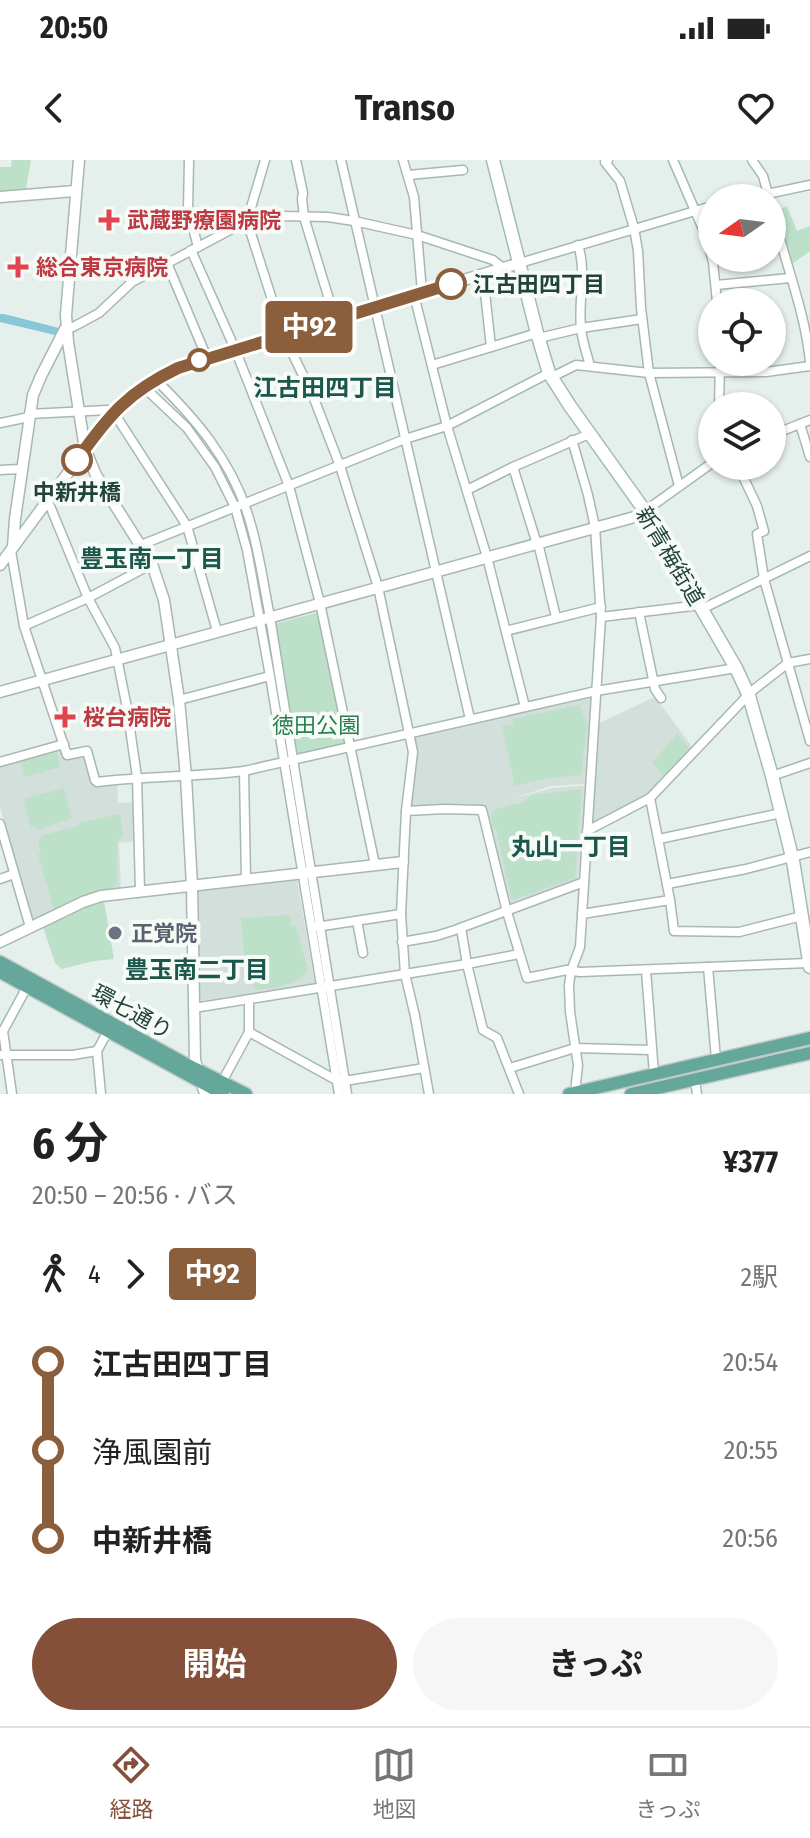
<!DOCTYPE html>
<html lang="ja">
<meta charset="utf-8">
<style>
:root{--surface:#fff;--page:#f6f6f6;--text:#222;--muted:#767676;--line:#e0e0e0;--accent:#845039}
body{margin:0;font-family:"Fira Sans Condensed","Noto Sans JP",sans-serif;background:var(--page);color:var(--text);height:100vh;display:flex;flex-direction:column;font-size:30px;white-space:nowrap}
*{box-sizing:border-box;margin:0}
p{font-size:26px;color:var(--muted)}
.icon{flex:none;width:44px;height:44px;fill:none;stroke:currentColor;stroke-width:2;stroke-linecap:round;stroke-linejoin:round}
.map{position:relative;height:934px;overflow:hidden}
.drawer{display:flex;flex-direction:column;background:var(--surface);flex:1}
.drawer>*{flex:none}
.badge{padding:0 16px;border-radius:6px;font-size:28px;line-height:52px}
.needle{width:52px;rotate:256deg}
.buttons{position:absolute;left:698px;top:24px;display:grid;gap:16px}
.buttons a{display:grid;place-items:center;width:88px;height:88px;border-radius:50%;background:var(--surface);box-shadow:0 2px 6px #0004;font-size:40px}
.map>.badge{position:absolute;translate:-50% -50%;box-shadow:0 0 0 4px #fff}
.legs{display:flex;align-items:center;gap:12px;height:88px;padding:0 32px;font-size:26px}
.legs p{margin-inline-start:auto}
.headline{display:flex;align-items:center;justify-content:space-between;height:136px;padding:0 32px}
h1{font-size:44px;font-weight:700;line-height:60px}
.action{display:flex;gap:16px;margin-top:auto;padding:16px 32px}
.action a{flex:1;height:92px;border-radius:48px;background:var(--accent);color:#fff;font-size:32px;font-weight:700;line-height:92px;text-align:center}
.action a+a{background:var(--page);color:var(--text)}
ul{padding:0 32px;list-style:none}
li{display:flex;align-items:center;gap:28px;height:88px;font-size:30px}
li i{display:grid;place-items:center;width:12px;height:100%;margin:0 10px;background:currentColor}
li i::after{content:'';width:20px;height:20px;margin:-10px;border:6px solid;border-radius:50%;background:var(--surface)}
li p{margin-inline-start:auto}
li:first-child i{background:linear-gradient(#0000 50%,currentColor 0)}
li:last-child i{background:linear-gradient(currentColor 50%,#0000 0)}
.status{display:flex;justify-content:space-between;align-items:center;height:56px;padding:0 40px;background:var(--surface);direction:ltr}
.status svg{height:22px;fill:currentColor}
header{display:flex;justify-content:space-between;align-items:center;height:104px;padding:0 32px;background:var(--surface);font-size:36px;font-weight:700}
.menu{display:flex;justify-content:space-around;align-items:center;height:112px;border-top:2px solid var(--line);background:var(--surface);font-size:22px;color:var(--muted)}
.menu a{display:grid;justify-items:center;gap:4px}
.menu .active{color:var(--accent)}
.map>svg:first-child{display:block}
</style>
<div class="status"><b>20:50</b><svg viewBox="0 0 49 12"><path d="M0 12V9h3v3zM5 12V6h3v6zM10 12V3h3v9zM15 12V0h3v12zM26 1h20v11H26zM47 4h2v5h-2z"/></svg></div>
<header><svg class="icon" aria-label="back" viewBox="0 0 24 24"><path d="M15 5l-7 7 7 7"/></svg>Transo<svg class="icon" aria-label="heart" viewBox="0 0 24 24"><path d="M12 20l-8-8c-3-5 5-10 8-4 3-6 11-1 8 4z"/></svg></header>
<div class="map">
<svg width="810" height="934" viewBox="0 0 810 934">
<rect width="100%" height="100%" fill="#e5efeb"/>
<g fill="#d2dfda">
<path d="M 592,535 L 586,624 L 551,626 L 508,640 L 552,628 L 593,625 L 597,564 L 655,537 L 693,588 L 648,637 L 594,665 L 583,664 L 578,719 L 512,746 L 508,743 L 484,646 L 411,646 L 410,644 L 417,592 L 414,575 Z"/>
<path d="M 59,589 L 62,591 L 65,600 L 82,595 L 84,596 L 94,627 L 117,625 L 118,643 L 135,642 L 135,681 L 119,683 L 121,731 L 35,761 L 30,759 L 0,647 L 0,606 Z"/>
<path d="M 297,720 L 315,824 L 199,841 L 195,731 Z"/>
</g>
<g fill="#bce1c8">
<path d="M 12,0 L 31,0 L 25,34 L 0,37 L 0,7 L 11,7 Z"/>
<path d="M 787,46 L 797,71 L 810,66 L 810,91 L 789,106 L 777,50 Z"/>
<path d="M 316,453 L 319,455 L 346,582 L 344,585 L 297,595 L 295,594 L 275,466 L 278,463 Z"/>
<path d="M 579,545 L 587,564 L 581,615 L 549,618 L 515,626 L 502,566 L 513,564 L 513,559 Z"/>
<path d="M 677,574 L 689,588 L 665,616 L 652,603 Z"/>
<path d="M 57,592 L 60,607 L 25,617 L 21,602 Z"/>
<path d="M 64,628 L 72,658 L 37,670 L 36,666 L 31,667 L 23,639 Z"/>
<path d="M 582,629 L 575,718 L 512,740 L 496,669 L 492,667 L 491,656 L 495,649 L 524,642 L 532,635 Z"/>
<path d="M 120,654 L 123,676 L 117,682 L 117,724 L 112,728 L 79,737 L 54,749 L 38,694 L 41,693 L 38,681 L 41,676 L 78,666 L 78,663 Z"/>
<path d="M 104,741 L 114,799 L 94,801 L 62,809 L 55,803 L 43,767 L 89,744 Z"/>
<path d="M 290,755 L 291,765 L 296,767 L 308,811 C 294,827 274,827 255,830 L 244,793 L 241,758 Z"/>
</g>
<path fill="#89c6d7" d="M 0,154 L 4,154 L 59,168 L 55,175 L 0,162 Z"/>
<g fill="none" stroke-linecap="round" stroke-linejoin="round">
<defs>
<g id="minor">
<path d="M 189,0 L 188,49 L 198,87"/>
<path d="M 265,0 L 247,61 L 283,174 L 313,236 L 340,306 L 378,427 L 413,592 L 406,651 L 401,754 L 405,814 L 415,856 L 429,934"/>
<path d="M 296,0 L 303,33 L 302,39 L 304,57 L 335,159"/>
<path d="M 341,0 L 470,559"/>
<path d="M 403,0 L 414,37 L 422,132"/>
<path d="M 608,0 L 605,2 L 620,21 L 634,68 L 638,91 L 641,148 L 649,213 L 679,326"/>
<path d="M 673,0 L 706,76 L 713,102 L 717,142"/>
<path d="M 752,0 L 763,16 L 769,38"/>
<path d="M 409,15 L 463,10"/>
<path d="M 748,38 L 810,25"/>
<path d="M 772,47 C 783,99 805,149 810,202"/>
<path d="M 578,85 C 587,112 578,140 581,168 C 582,181 587,194 590,206"/>
<path d="M 191,90 L 235,189 L 289,326 L 320,443 L 375,705"/>
<path d="M 167,103 L 207,198"/>
<path d="M 520,103 L 712,46"/>
<path d="M 483,114 L 491,187"/>
<path d="M 716,125 L 790,118"/>
<path d="M 414,135 L 447,266 L 487,397 L 525,547"/>
<path d="M 66,168 L 73,167 L 99,153 L 132,122 L 247,61 L 281,56 L 328,57 L 354,61 L 417,75 L 493,100 L 503,108"/>
<path d="M 539,178 L 581,168 L 642,159"/>
<path d="M 432,205 L 537,173"/>
<path d="M 552,217 L 576,205 L 649,213 L 766,212 L 810,206"/>
<path d="M 155,219 C 196,259 231,300 248,355 C 259,388 263,423 270,457 L 347,934"/>
<path d="M 144,227 L 187,268 L 215,307 L 235,347 L 247,390 L 270,516 L 339,934"/>
<path d="M 719,246 L 720,202"/>
<path d="M 29,254 L 108,250 L 116,256 L 187,366 L 217,471"/>
<path d="M 0,263 L 29,257"/>
<path d="M 800,264 L 810,297"/>
<path d="M 772,275 L 810,260"/>
<path d="M 572,280 L 588,335 L 595,367 L 601,457 L 580,787 L 571,811 L 569,825 L 570,852 L 578,905 L 575,932"/>
<path d="M 738,306 L 757,346 L 764,371 L 757,374 L 764,419 L 810,581"/>
<path d="M 513,307 L 537,384"/>
<path d="M 0,310 L 21,309"/>
<path d="M 467,330 L 513,307 L 589,274"/>
<path d="M 46,343 L 50,346 L 88,438 L 115,488 L 127,548 L 137,617 L 140,731"/>
<path d="M 645,351 L 712,303"/>
<path d="M 538,383 L 556,457"/>
<path d="M 141,385 L 405,279 L 447,266 L 549,213"/>
<path d="M 11,391 L 24,466 L 67,595 L 87,591 L 95,620 L 97,622 C 146,616 196,617 244,611 L 596,531 L 736,508"/>
<path d="M 702,449 L 810,396"/>
<path d="M 639,452 L 655,529 L 661,538"/>
<path d="M 601,457 L 700,445"/>
<path d="M 24,466 L 88,438 L 152,404"/>
<path d="M 506,471 L 601,447"/>
<path d="M 179,540 L 270,516"/>
<path d="M 0,602 L 64,584"/>
<path d="M 244,611 L 246,720"/>
<path d="M 772,616 L 810,603"/>
<path d="M 406,651 L 444,649 L 482,650 L 507,752 L 527,818 L 567,810 L 580,812 L 809,803"/>
<path d="M 0,664 L 30,767"/>
<path d="M 587,671 L 650,638 L 752,531 L 788,503 L 810,499"/>
<path d="M 659,679 L 781,653"/>
<path d="M 0,719 L 14,714"/>
<path d="M 667,724 L 746,709 L 810,692"/>
<path d="M 670,740 L 674,771 L 739,772 L 802,756"/>
<path d="M 582,754 L 670,740 L 650,638"/>
<path d="M 357,761 L 363,793"/>
<path d="M 316,767 L 401,754"/>
<path d="M 402,782 L 436,776 L 455,770 L 584,722"/>
<path d="M 708,807 L 716,899"/>
<path d="M 646,810 L 654,914"/>
<path d="M 194,848 L 467,804 L 461,768"/>
<path d="M 249,872 L 336,920 L 351,920 L 424,908"/>
<path d="M 0,895 L 73,895 L 97,891"/>
<path d="M 510,908 L 575,888 L 651,890"/>
<path d="M 222,922 L 249,872 L 249,839"/>
<path d="M 696,927 L 697,934"/>
<path d="M 12,934 L 3,871 L 27,827"/>
<path d="M 101,934 L 97,891 L 108,871"/>
<path d="M 519,934 L 497,878 L 483,870 L 467,804 L 519,794"/>
</g>
<g id="tertiary">
<path d="M 79,0 L 66,155 L 68,182 L 85,289 L 96,315 L 152,404 L 164,440 L 179,540 L 186,617 L 192,726 L 195,900 L 205,934"/>
<path d="M 0,37 L 75,31"/>
<path d="M 13,387 L 15,359 L 33,235 L 41,216 L 65,169"/>
<path d="M 0,405 L 113,252 L 131,236 L 155,219 L 192,202 L 520,103"/>
<path d="M 0,532 L 638,356 L 645,351"/>
<path d="M 0,782 L 83,742 L 101,736 L 403,702"/>
</g>
<path id="secondary" d="M 493,0 L 537,173 L 549,213 L 570,246 L 645,351 L 736,508 L 749,536 L 772,616 L 793,701 L 810,807"/>
<g id="primary">
<path d="M 0,802 L 184,903 L 246,934"/>
<path d="M 0,812 L 223,934"/>
<path d="M 569,934 L 810,878"/>
<path d="M 631,934 L 810,893"/>
</g>
</defs>
<use href="#minor" stroke="#a7b8b3" stroke-width="11"/>
<use href="#tertiary" stroke="#a7b8b3" stroke-width="13"/>
<use href="#secondary" stroke="#a2bcb4" stroke-width="15"/>
<use href="#primary" stroke="#c1cac8" stroke-width="15"/>
<use href="#minor" stroke="#fff" stroke-width="8"/>
<use href="#tertiary" stroke="#fff" stroke-width="10"/>
<use href="#secondary" stroke="#fff" stroke-width="12"/>
<use href="#primary" stroke="#66a79b" stroke-width="12"/>
</g>
<g fill="none" stroke-linecap="round" stroke-linejoin="round">
<defs>
<path id="line-1" d="M 77,300 C 109,255 128,232 178,208 L 451,124"/>
</defs>
<use href="#line-1" stroke="#fff" stroke-width="18"/>
<use href="#line-1" stroke="#8b5e3c" stroke-width="12"/>
</g>
<g fill="#e0444e" stroke="#f6fbf8" stroke-width="3">
<path d="M105 48h8v8h8v8h-8v8h-8v-8h-8v-8h8z"/>
<path d="M14 95h8v8h8v8h-8v8h-8v-8h-8v-8h8z"/>
<path d="M61 545h8v8h8v8h-8v8h-8v-8h-8v-8h8z"/>
</g>
<g fill="#fff" stroke="#8b5e3c" stroke-width="4">
<circle cx="451" cy="124" r="14"/>
<circle cx="199" cy="200" r="10"/>
<circle cx="77" cy="300" r="14"/>
</g>
<circle fill="#6b7280" stroke="#f6fbf8" stroke-width="3" cx="115" cy="773" r="8"/>
<g text-anchor="middle" dominant-baseline="central" stroke-width="8" stroke-linejoin="round" paint-order="stroke">
<g font-size="22" font-weight="bold" fill="#be3a42" stroke="#f6fbf8" text-anchor="start">
<text x="127" y="60">武蔵野療園病院</text>
<text x="36" y="107">総合東京病院</text>
<text x="83" y="557">桜台病院</text>
</g>
<g font-size="22" font-weight="bold" fill="#22423c" stroke="#f6fbf8" text-anchor="start">
<text x="473" y="124">江古田四丁目</text>
<text x="77" y="332" text-anchor="middle">中新井橋</text>
</g>
<g font-size="22" fill="#22423c" stroke="#f6fbf8">
<text transform="translate(670 396) rotate(59)">新青梅街道</text>
<text transform="translate(132 852) rotate(29)">環七通り</text>
</g>
<g font-size="22" fill="#297d4e" stroke="#f6fbf8">
<text x="316" y="565">徳田公園</text>
</g>
<g font-size="22" font-weight="bold" fill="#5b616d" stroke="#f6fbf8" text-anchor="start">
<text x="131" y="773">正覚院</text>
</g>
<g font-size="24" font-weight="bold" fill="#1c574c" stroke="#f6fbf8">
<text x="325" y="228">江古田四丁目</text>
<text x="152" y="399">豊玉南一丁目</text>
<text x="571" y="687">丸山一丁目</text>
<text x="197" y="810">豊玉南二丁目</text>
</g>
</g>
</svg>
<div class="buttons">
<a><svg class="needle" viewBox="-14 -14 28 28"><path d="M0-13l5 13h-10z" fill="#e53935"/><path d="M0 13l5-13h-10z" fill="#767676"/></svg></a>
<a><svg class="icon" aria-label="locate" viewBox="0 0 24 24"><circle cx="12" cy="12" r="6"/><path d="M12 2v4M12 18v4M2 12h4M18 12h4"/></svg></a>
<a><svg class="icon" aria-label="layers" viewBox="0 0 24 24"><path d="M12 4l9 5-9 5-9-5zM3 14l9 5 9-5"/></svg></a>
</div>
<b class="badge" style="left:309px;top:167px;background:#8b5e3c;color:#fff">中92</b>
</div>
<section class="drawer">
<div class="headline"><div><h1>6 分</h1><p>20:50 – 20:56 · バス</p></div><b>¥377</b></div>
<div class="legs"><svg class="icon" aria-label="walk" viewBox="0 0 24 24"><circle cx="13" cy="4" r="2"/><path d="M13 8l-2 6 4 7M11 14l-3 7M7 12l3-4h3l4 4"/></svg>4<svg class="icon" aria-label="forward" viewBox="0 0 24 24"><path d="M9 5l7 7-7 7"/></svg><b class="badge" style="background:#8b5e3c;color:#fff">中92</b><p>2駅</p></div>
<ul>
<li><i style="color:#8b5e3c"></i><b>江古田四丁目</b><p>20:54</p></li>
<li><i style="color:#8b5e3c"></i><span>浄風園前</span><p>20:55</p></li>
<li><i style="color:#8b5e3c"></i><b>中新井橋</b><p>20:56</p></li>
</ul>
<div class="action"><a>開始</a><a>きっぷ</a></div>
</section>
<nav class="menu">
<a class="active"><svg class="icon" aria-label="directions" viewBox="0 0 24 24"><path d="M12 3l9 9-9 9-9-9zM9 14v-3h6M13 9l2 2-2 2"/></svg>経路</a>
<a><svg class="icon" aria-label="map" viewBox="0 0 24 24"><path d="M3 6l6-2 6 2 6-2v14l-6 2-6-2-6 2zM9 4v14M15 6v14"/></svg>地図</a>
<a><svg class="icon" aria-label="tickets" viewBox="0 0 24 24"><path d="M3 7h18v10H3zM15 7v10"/></svg>きっぷ</a>
</nav>
